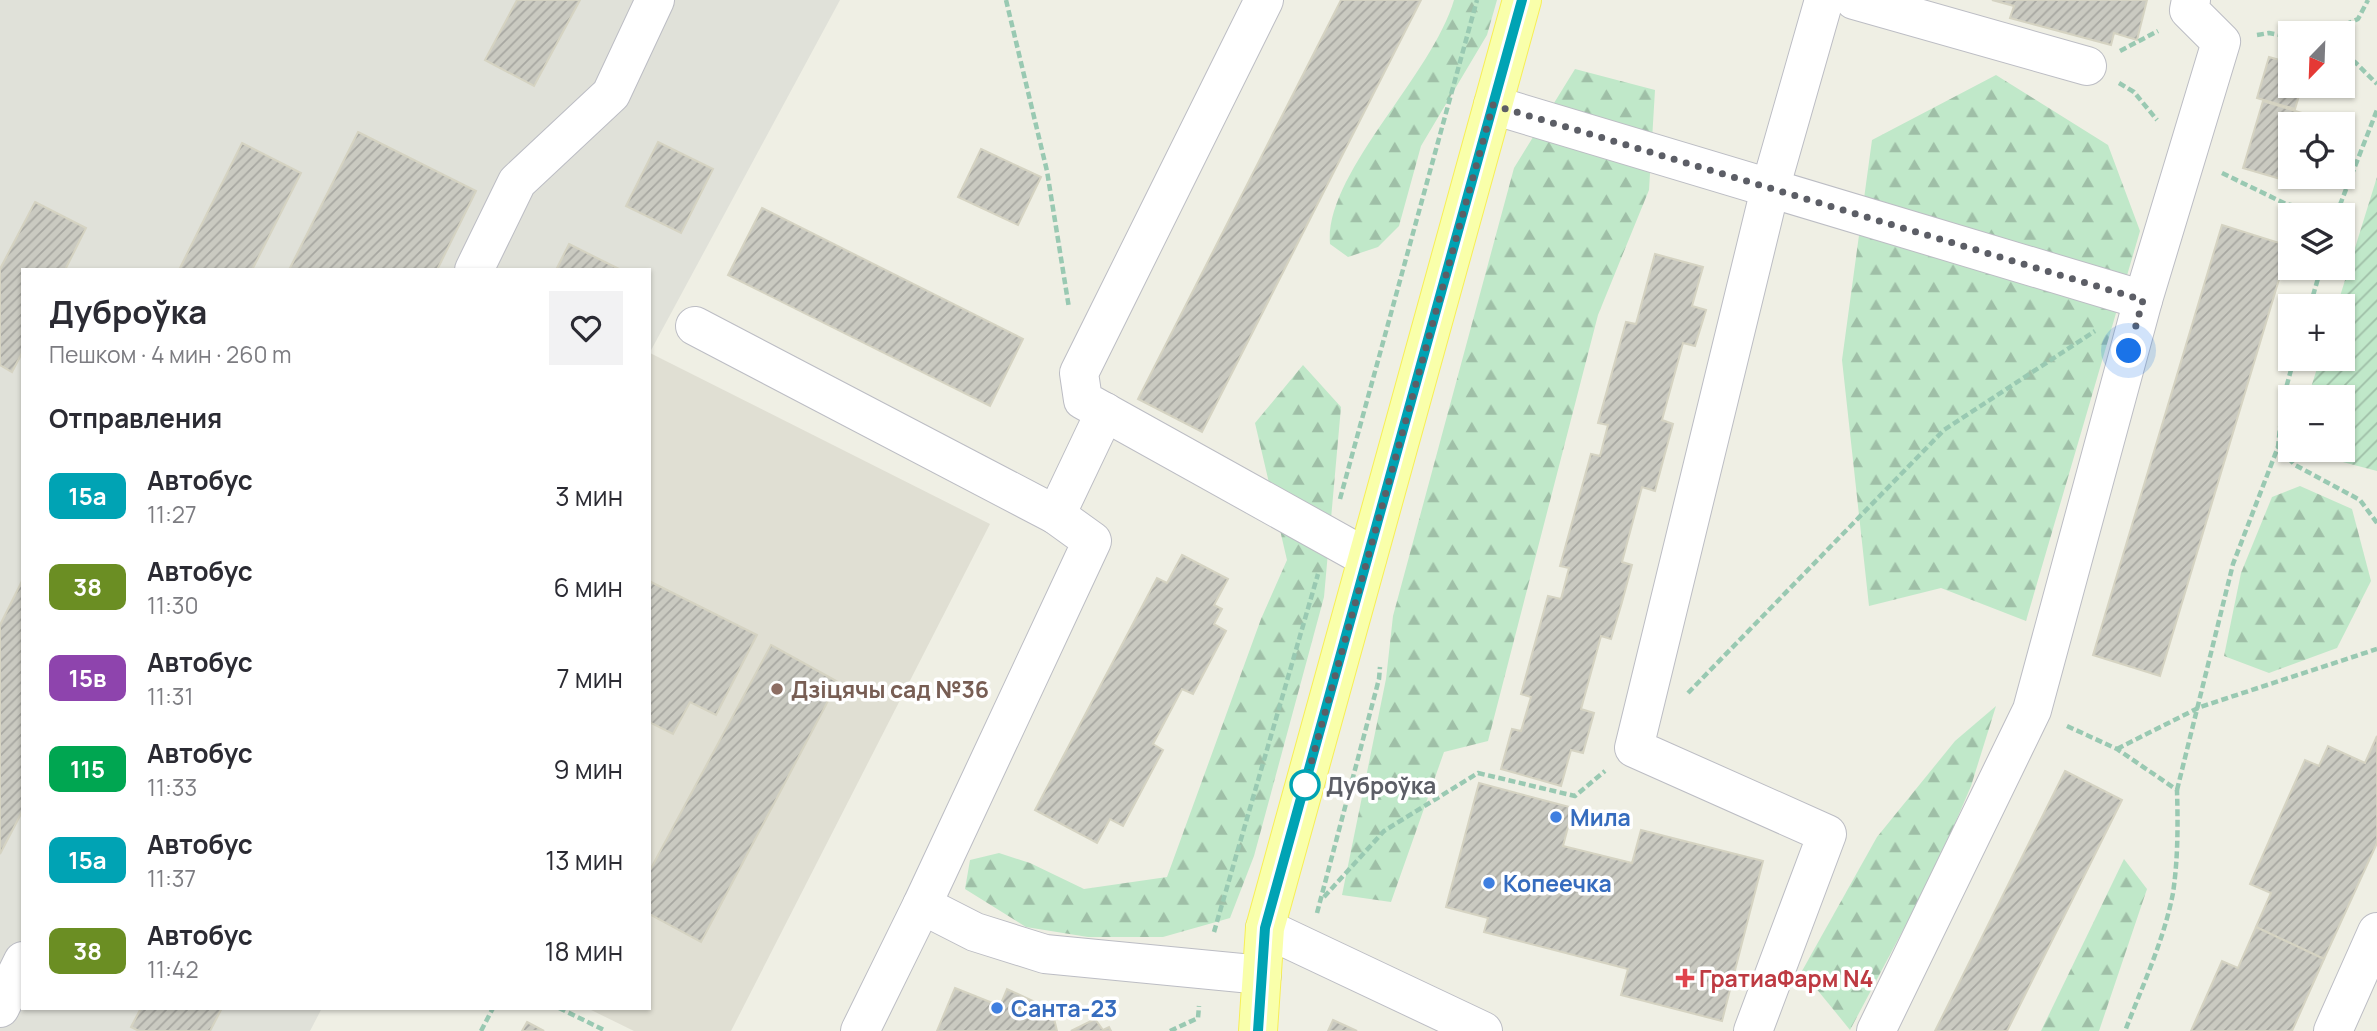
<!DOCTYPE html>
<html lang="ru">
<meta charset="utf-8">
<style>
:root{--surface:#fff;--page:#f2f2f3;--text:#2b2b33;--muted:#7c7c81}
body{margin:0;font-family:Manrope,sans-serif;background:var(--page);color:var(--text);height:100vh;display:flex;flex-direction:column;font-size:26px;white-space:nowrap}
*{box-sizing:border-box;margin:0}
p{font-size:23px;color:var(--muted)}
.icon{flex:none;width:38px;height:38px;fill:none;stroke:currentColor;stroke-width:2;stroke-linecap:round;stroke-linejoin:round}
.map{position:relative;flex:1;overflow:hidden}
.drawer{position:absolute;left:21px;top:268px;width:630px;height:742px;display:flex;flex-direction:column;background:var(--surface);border-radius:0px;box-shadow:0 2px 5px #0004}
.drawer>*{flex:none}
.badge{padding:0 14px;border-radius:10px;font-size:24px;line-height:46px}
.needle{width:46px;rotate:203deg}
.tools{position:absolute;left:2278px;top:21px;display:grid;gap:14px}
.tools a{display:grid;place-items:center;width:77px;height:77px;border-radius:0px;background:var(--surface);box-shadow:0 2px 5px #0004;font-size:35px}
.you{position:absolute;width:35px;height:35px;margin:-18px;border:5px solid #fff;border-radius:50%;background:#1a73e8;box-shadow:0 0 0 10px #1a73e833}
.map>.badge{position:absolute;translate:-50% -50%;box-shadow:0 0 0 4px #fff}
h2{padding:0 28px;font-size:26px;line-height:63px}
.round{display:grid;place-items:center;flex:none;width:74px;height:74px;border-radius:0px;background:var(--page)}
.overview{display:flex;align-items:center;justify-content:space-between;height:119px;padding:0 28px}
h1{font-size:33px;font-weight:700;line-height:52px}
ul{padding:0;list-style:none}
li{display:flex;align-items:center;gap:21px;height:91px;padding:0 28px}
li div{flex:1}
li b{display:block;font-size:26px}
li em{font-style:normal}
li .badge{min-width:77px;font-weight:700;text-align:center}
.map>svg:first-child{display:block}
</style>
<div class="map">
<svg width="2377" height="1031" viewBox="0 0 2377 1031">
<defs>
<pattern id="forest-firs" width="22" height="20" patternUnits="userSpaceOnUse" patternTransform="scale(1.75)"><rect width="22" height="20" fill="#c0e8c9"/><path d="M5 1l3.5 6h-7zM16 11l3.5 6h-7z" fill="#9fbfa7"/></pattern>
<pattern id="garden-furrows" width="10" height="10" patternUnits="userSpaceOnUse" patternTransform="scale(1.75)"><rect width="10" height="10" fill="#c0e8c9"/><path d="M-1 1l2-2M0 10L10 0M9 11l2-2" fill="none" stroke="#9fbfa7"/></pattern>
<pattern id="building-hatch" width="6" height="6" patternUnits="userSpaceOnUse" patternTransform="scale(1.75)"><rect width="6" height="6" fill="#cacac1"/><path d="M-1 1l2-2M0 6l6-6M5 7l2-2" fill="none" stroke="#a7a7a1"/></pattern>
</defs>
<rect width="100%" height="100%" fill="#efefe4"/>
<path fill="#e0e1d9" d="M 0,0 L 840,0 L 649,354 L 649,270 L 23,270 L 23,1008 L 322,1008 L 310,1031 L 0,1031 Z"/>
<path fill="#e0dfd3" d="M 650,353 L 990,524 L 731,1031 L 634,1031 L 587,1008 L 649,1008 Z"/>
<g fill="url(#forest-firs)">
<path d="M 1454,0 L 1497,0 L 1487,35 L 1421,146 L 1399,226 L 1378,247 L 1348,257 L 1330,244 C 1324,174 1432,76 1454,0 Z"/>
<path d="M 1575,69 L 1655,90 L 1649,190 L 1598,315 L 1488,741 L 1444,752 L 1391,902 L 1342,895 L 1386,679 L 1393,616 L 1514,168 Z"/>
<path d="M 1996,75 L 2108,145 L 2140,231 L 2026,621 L 1941,588 L 1869,606 L 1842,360 L 1872,140 Z"/>
<path d="M 1303,365 L 1341,407 L 1324,597 L 1254,856 L 1230,918 L 1163,937 L 1088,937 L 1026,927 L 965,889 L 970,860 L 999,853 L 1030,863 L 1084,889 L 1167,877 L 1261,619 L 1287,560 L 1255,423 Z"/>
<path d="M 2300,486 L 2352,509 L 2371,581 L 2337,648 L 2269,673 L 2224,656 L 2241,573 L 2272,497 Z"/>
<path d="M 1996,706 L 1971,786 L 1937,866 L 1850,1030 L 1802,971 L 1877,837 L 1955,741 Z"/>
<path d="M 2124,859 L 2147,889 L 2099,1031 L 2041,1031 Z"/>
</g>
<path fill="url(#garden-furrows)" d="M 2377,177 L 2377,471 L 2297,450 L 2343,450 L 2343,397 L 2308,397 L 2320,359 L 2343,359 L 2343,306 L 2337,306 Z"/>
<g fill="url(#building-hatch)" stroke="#d5d3c2" stroke-width="2">
<path d="M 517,0 L 580,0 L 534,86 L 485,60 Z"/>
<path d="M 1341,0 L 1421,0 L 1202,432 L 1138,399 Z"/>
<path d="M 1992,0 L 2147,0 L 2137,40 L 2114,33 L 2111,45 L 2010,18 L 2014,6 Z"/>
<path d="M 2269,57 L 2291,63 L 2291,86 L 2302,86 L 2295,109 L 2257,98 Z"/>
<path d="M 2263,101 L 2321,119 L 2320,124 L 2291,124 L 2291,177 L 2303,177 L 2301,185 L 2243,168 Z"/>
<path d="M 358,132 L 476,191 L 437,270 L 289,270 Z"/>
<path d="M 658,142 L 713,169 L 681,233 L 626,206 Z"/>
<path d="M 242,143 L 301,173 L 252,270 L 179,270 Z"/>
<path d="M 981,149 L 1041,177 L 1018,225 L 958,197 Z"/>
<path d="M 35,202 L 86,228 L 65,270 L 23,270 L 23,351 L 12,372 L 0,365 L 0,269 Z"/>
<path d="M 762,208 L 1023,339 L 990,406 L 728,275 Z"/>
<path d="M 2222,225 L 2289,246 L 2160,676 L 2093,655 Z"/>
<path d="M 569,244 L 621,270 L 556,270 Z"/>
<path d="M 1655,254 L 1703,267 L 1692,306 L 1706,310 L 1695,346 L 1683,343 L 1662,420 L 1673,424 L 1664,457 L 1655,491 L 1642,487 L 1622,562 L 1632,565 L 1622,602 L 1611,639 L 1601,636 L 1581,709 L 1594,713 L 1583,753 L 1571,750 L 1561,786 L 1501,769 L 1512,729 L 1521,731 L 1531,697 L 1521,694 L 1548,596 L 1561,599 L 1569,568 L 1560,566 L 1591,454 L 1600,456 L 1608,425 L 1598,423 L 1626,322 L 1636,324 Z"/>
<path d="M 1182,555 L 1228,579 L 1214,605 L 1222,609 L 1214,624 L 1226,631 L 1193,694 L 1182,689 L 1153,744 L 1163,750 L 1123,826 L 1110,819 L 1097,843 L 1035,810 L 1157,578 L 1167,583 Z"/>
<path d="M 23,579 L 23,810 L 0,854 L 0,625 Z"/>
<path d="M 649,581 L 757,635 L 716,715 L 690,702 L 673,734 L 649,722 Z"/>
<path d="M 771,645 L 838,682 L 701,942 L 649,914 L 649,872 Z"/>
<path d="M 2377,736 L 2377,843 L 2324,959 L 2256,927 L 2271,893 L 2250,884 L 2305,760 L 2319,766 L 2328,746 L 2365,763 Z"/>
<path d="M 2065,771 L 2122,800 L 2007,1031 L 1935,1031 Z"/>
<path d="M 1479,783 L 1573,808 L 1563,846 L 1632,863 L 1641,830 L 1763,861 L 1722,1021 L 1621,995 L 1628,969 L 1484,932 L 1488,918 L 1446,907 Z"/>
<path d="M 2256,927 L 2324,959 L 2292,1031 L 2191,1031 L 2222,961 L 2238,968 Z"/>
<path d="M 955,988 L 1000,1006 L 1007,989 L 1052,1010 L 1057,1031 L 937,1031 Z"/>
<path d="M 141,1008 L 222,1008 L 210,1031 L 139,1031 L 131,1027 Z"/>
<path d="M 1095,1019 L 1103,1030 L 1109,1027 L 1111,1031 L 1071,1031 Z"/>
<path d="M 1333,1020 L 1357,1031 L 1328,1031 Z"/>
<path d="M 527,1022 L 544,1031 L 522,1031 Z"/>
</g>
<g fill="none" stroke-linecap="round" stroke-linejoin="round">
<defs>
<g id="minor">
<path d="M 1264,0 L 1079,373 L 1083,400 L 1367,558"/>
<path d="M 1854,0 L 2087,66"/>
<path d="M 1493,105 L 2143,300"/>
<path d="M 474,270 L 517,182 L 611,94 L 655,0"/>
<path d="M 695,326 L 1056,515"/>
<path d="M 922,905 L 1092,541 L 1056,515 L 1105,412"/>
<path d="M 1265,928 L 1483,1031"/>
<path d="M 0,1008 L 23,961"/>
<path d="M 860,1031 L 922,905 L 975,932 L 1045,954 L 1262,975"/>
<path d="M 1753,1031 L 1827,834 L 1634,748 L 1770,189 L 1824,0"/>
<path d="M 1876,1031 L 2032,710 L 2143,300 L 2221,42 L 2189,10 L 2191,0"/>
<path d="M 2333,1031 L 2377,932"/>
</g>
<path id="major" d="M 1258,1031 L 1265,928 L 1522,0"/>
</defs>
<use href="#minor" stroke="#bcbdc4" stroke-width="40"/>
<use href="#major" stroke="#f7ef56" stroke-width="40"/>
<g stroke="#99c9b2" stroke-width="4.5" stroke-dasharray="7 3.5" stroke-linecap="butt">
<path d="M 1006,0 L 1047,171 L 1069,308"/>
<path d="M 2326,33 L 2358,19 L 2368,0"/>
<path d="M 2257,35 L 2269,33 L 2291,37"/>
<path d="M 2120,51 L 2158,31"/>
<path d="M 2343,56 L 2355,62 L 2377,84"/>
<path d="M 2119,83 L 2134,92 L 2157,120"/>
<path d="M 2222,173 L 2286,204 L 2335,215"/>
<path d="M 2336,215 L 2377,110"/>
<path d="M 2310,306 L 2321,268"/>
<path d="M 2294,359 L 2283,399 L 2278,447 L 2295,465 L 2360,500 L 2377,523"/>
<path d="M 1340,499 L 1477,0"/>
<path d="M 1688,693 L 1944,430 L 2095,331"/>
<path d="M 2067,726 L 2117,749 L 2177,790 C 2178,825 2178,859 2173,893 C 2164,940 2142,987 2125,1031"/>
<path d="M 2117,749 L 2200,707 L 2377,649"/>
<path d="M 2177,790 L 2233,564 L 2278,447"/>
<path d="M 1324,897 L 1384,831 L 1478,773 L 1575,796 L 1605,771"/>
<path d="M 1317,913 L 1379,679 L 1380,667"/>
<path d="M 1214,932 L 1318,574"/>
<path d="M 559,1008 L 606,1031"/>
<path d="M 481,1031 L 493,1008"/>
<path d="M 1170,1031 L 1198,1018 L 1199,1006"/>
</g>
<use href="#minor" stroke="#fff" stroke-width="38"/>
<use href="#major" stroke="#f9ffaa" stroke-width="38"/>
</g>
<g fill="none" stroke-linecap="round" stroke-linejoin="round">
<defs>
<path id="line" d="M 1258,1031 L 1265,928 L 1522,0"/>
</defs>
<use href="#line" stroke="#fff" stroke-width="16"/>
<use href="#line" stroke="#00a3b4" stroke-width="10"/>
<path stroke="#5c5e66" stroke-width="7" stroke-dasharray="0 12.6" d="M 1305,785 L 1493,105 L 2143,300 L 2129,351"/>
</g>
<circle fill="#8d6e63" stroke="#fff" stroke-width="2.5" cx="777" cy="689" r="7"/>
<circle fill="#fff" stroke="#00a3b4" stroke-width="3.5" cx="1305" cy="785" r="14"/>
<g fill="#3f7fe0" stroke="#fff" stroke-width="2.5">
<circle cx="1556" cy="817" r="7"/>
<circle cx="1489" cy="883" r="7"/>
<circle cx="997" cy="1008" r="7"/>
</g>
<path fill="#e0444e" stroke="#fff" stroke-width="2.5" d="M1681.5 967.5h7v7h7v7h-7v7h-7v-7h-7v-7h7z"/>
<g text-anchor="middle" dominant-baseline="central" stroke-width="7" stroke-linejoin="round" paint-order="stroke">
<g font-size="23" font-weight="bold" fill="#785e54" stroke="#fff" text-anchor="start">
<text x="791" y="689">Дзіцячы сад №36</text>
</g>
<g font-size="23" font-weight="bold" fill="#5c5e66" stroke="#fff" text-anchor="start">
<text x="1326" y="785">Дуброўка</text>
</g>
<g font-size="23" font-weight="bold" fill="#366cbe" stroke="#fff" text-anchor="start">
<text x="1570" y="817">Мила</text>
<text x="1503" y="883">Копеечка</text>
<text x="1011" y="1008">Санта-23</text>
</g>
<g font-size="23" font-weight="bold" fill="#be3a42" stroke="#fff" text-anchor="start">
<text x="1699" y="978">ГратиаФарм N4</text>
</g>
</g>
</svg>
<div class="tools">
<a><svg class="needle" viewBox="-14 -14 28 28"><path d="M0-13l5 13h-10z" fill="#e53935"/><path d="M0 13l5-13h-10z" fill="#7c7c81"/></svg></a>
<a><svg class="icon" aria-label="locate" viewBox="0 0 24 24"><circle cx="12" cy="12" r="6"/><path d="M12 2v4M12 18v4M2 12h4M18 12h4"/></svg></a>
<a><svg class="icon" aria-label="layers" viewBox="0 0 24 24"><path d="M12 4l9 5-9 5-9-5zM3 14l9 5 9-5"/></svg></a>
<a>+</a>
<a>−</a>
</div>
<div class="you" style="left:2129px;top:351px"></div>
<section class="drawer">
<div class="overview"><div><h1>Дуброўка</h1><p>Пешком · 4 мин · 260 m</p></div><a class="round"><svg class="icon" aria-label="heart" viewBox="0 0 24 24"><path d="M12 20l-8-8c-3-5 5-10 8-4 3-6 11-1 8 4z"/></svg></a></div>
<h2>Отправления</h2>
<ul>
<li><span class="badge" style="background:#00a3b4;color:#fff">15а</span><div><b>Автобус</b><p>11:27</p></div><em>3 мин</em></li>
<li><span class="badge" style="background:#6b8e23;color:#fff">38</span><div><b>Автобус</b><p>11:30</p></div><em>6 мин</em></li>
<li><span class="badge" style="background:#8e44ad;color:#fff">15в</span><div><b>Автобус</b><p>11:31</p></div><em>7 мин</em></li>
<li><span class="badge" style="background:#00a651;color:#fff">115</span><div><b>Автобус</b><p>11:33</p></div><em>9 мин</em></li>
<li><span class="badge" style="background:#00a3b4;color:#fff">15а</span><div><b>Автобус</b><p>11:37</p></div><em>13 мин</em></li>
<li><span class="badge" style="background:#6b8e23;color:#fff">38</span><div><b>Автобус</b><p>11:42</p></div><em>18 мин</em></li>
</ul>
</section>
</div>
